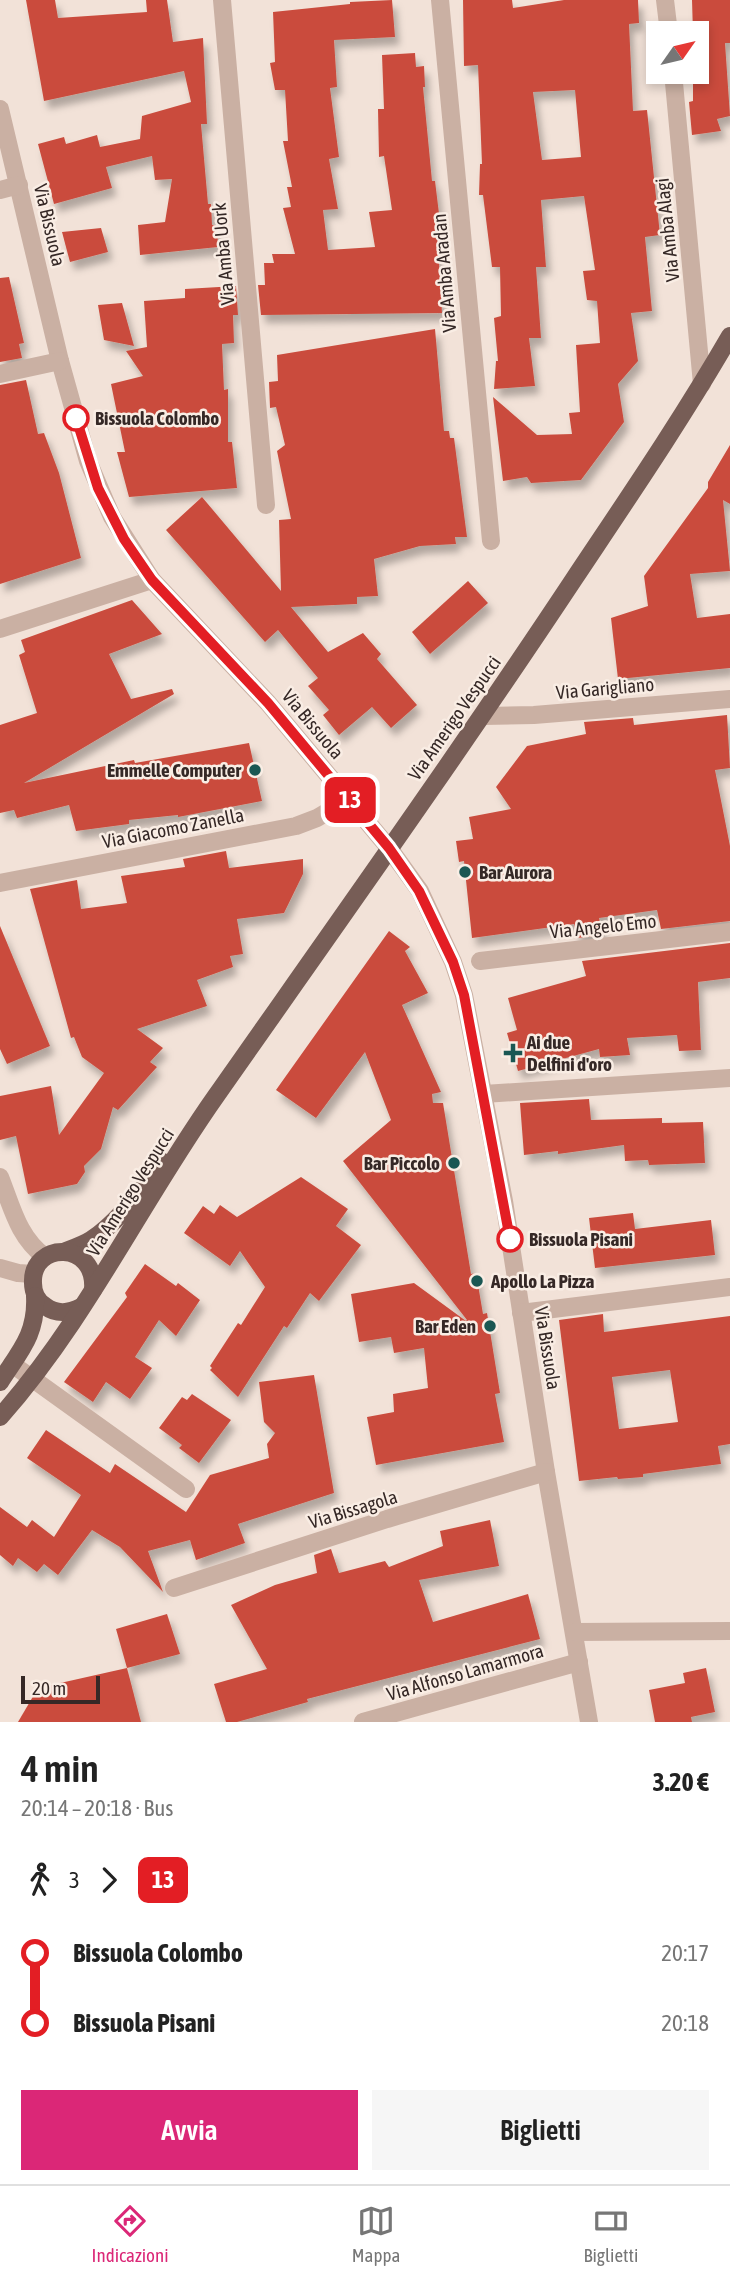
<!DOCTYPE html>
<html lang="it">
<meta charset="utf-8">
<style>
:root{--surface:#fff;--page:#f6f6f6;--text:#222;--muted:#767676;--line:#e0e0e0;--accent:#db2777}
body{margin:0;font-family:"Asap Condensed",sans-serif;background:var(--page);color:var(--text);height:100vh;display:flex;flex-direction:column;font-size:26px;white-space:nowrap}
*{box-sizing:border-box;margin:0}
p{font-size:23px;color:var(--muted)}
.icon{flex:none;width:38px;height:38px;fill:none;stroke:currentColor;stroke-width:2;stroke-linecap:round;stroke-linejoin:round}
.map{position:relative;height:1722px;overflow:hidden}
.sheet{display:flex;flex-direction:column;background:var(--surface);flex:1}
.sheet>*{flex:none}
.badge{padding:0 14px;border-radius:10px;font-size:24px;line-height:46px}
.needle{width:46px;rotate:56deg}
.controls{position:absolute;left:646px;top:21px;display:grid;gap:14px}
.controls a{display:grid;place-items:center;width:63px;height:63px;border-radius:0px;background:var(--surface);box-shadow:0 4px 10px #0003;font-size:35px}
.scale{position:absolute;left:21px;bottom:18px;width:79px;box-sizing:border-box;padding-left:7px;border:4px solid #352826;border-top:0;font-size:19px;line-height:24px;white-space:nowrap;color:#352826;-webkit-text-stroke:5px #f9ede4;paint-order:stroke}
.map>.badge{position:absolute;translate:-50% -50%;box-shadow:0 0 0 4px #fff}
.legs{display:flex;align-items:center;gap:10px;height:77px;padding:0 21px;font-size:23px}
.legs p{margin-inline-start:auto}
.overview{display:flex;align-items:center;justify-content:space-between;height:119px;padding:0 21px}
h1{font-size:38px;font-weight:600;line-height:52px}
.action{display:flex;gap:14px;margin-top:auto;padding:14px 21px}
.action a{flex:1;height:80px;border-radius:0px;background:var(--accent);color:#fff;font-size:28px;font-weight:600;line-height:80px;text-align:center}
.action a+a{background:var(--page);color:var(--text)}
ul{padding:0 21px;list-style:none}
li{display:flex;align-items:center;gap:24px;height:70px;font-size:26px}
li i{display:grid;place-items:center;width:10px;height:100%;margin:0 9px;background:currentColor}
li i::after{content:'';width:18px;height:18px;margin:-9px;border:5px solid;border-radius:50%;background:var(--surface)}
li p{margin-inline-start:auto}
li:first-child i{background:linear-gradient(#0000 50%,currentColor 0)}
li:last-child i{background:linear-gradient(currentColor 50%,#0000 0)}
.menu{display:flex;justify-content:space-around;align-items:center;height:98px;border-top:2px solid var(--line);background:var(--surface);font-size:19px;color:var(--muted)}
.menu a{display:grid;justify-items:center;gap:4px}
.menu .current{color:var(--accent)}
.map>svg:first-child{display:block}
</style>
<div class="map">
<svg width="730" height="1722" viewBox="0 0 730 1722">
<defs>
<filter id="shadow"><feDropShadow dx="4.5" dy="8" stdDeviation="3.5" flood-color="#0004"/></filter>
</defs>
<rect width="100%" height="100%" fill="#f2e2d8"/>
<g fill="#ca4c3d" fill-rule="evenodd" filter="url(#shadow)">
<path d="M 26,0 L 55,0 L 58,18 L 147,12 L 146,0 L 167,0 L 173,42 L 203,38 L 207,124 L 201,124 L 208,204 L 211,204 L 212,225 L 217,226 L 218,247 L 140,255 L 138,225 L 165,222 L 172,179 L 155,180 L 152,156 L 106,167 L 112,188 L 54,204 L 38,144 L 64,137 L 66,144 L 97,135 L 100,147 L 140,139 L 142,116 L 191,102 L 184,71 L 44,101 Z"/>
<path d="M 392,0 L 395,37 L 334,40 L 337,87 L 330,88 L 339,157 L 329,159 L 338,209 L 323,210 L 328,250 L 375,247 L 369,212 L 392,210 L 384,156 L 379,157 L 378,109 L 384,109 L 382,55 L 415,53 L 416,67 L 424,66 L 425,87 L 423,87 L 432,181 L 435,181 L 441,230 L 437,231 L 442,313 L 261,315 L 258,285 L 265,285 L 264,263 L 274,263 L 272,254 L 295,254 L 283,208 L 291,207 L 287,187 L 292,187 L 283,141 L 288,141 L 285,90 L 275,90 L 270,63 L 275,62 L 273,12 L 350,4 L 350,2 Z"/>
<path d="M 463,0 L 512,0 L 513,8 L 564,0 L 638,0 L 639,23 L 629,24 L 633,111 L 647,110 L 660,235 L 645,237 L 652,311 L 631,313 L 638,361 L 618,384 L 624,422 L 581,480 L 531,483 L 527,477 L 503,481 L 493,397 L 537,435 L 572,434 L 569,413 L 580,412 L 576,345 L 600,343 L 597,301 L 587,300 L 583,271 L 595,270 L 584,196 L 541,200 L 546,267 L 536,267 L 541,338 L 529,338 L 535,386 L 494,389 L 496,361 L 498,361 L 494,318 L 501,316 L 500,267 L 492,267 L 483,195 L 479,195 L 480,164 L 482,164 L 478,65 L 464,66 ZM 575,90 L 581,157 L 542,160 L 533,92 Z"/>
<path d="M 692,0 L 730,0 L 730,43 L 725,43 L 730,116 L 717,119 L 721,131 L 692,135 L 689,102 L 693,101 L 693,84 L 696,84 L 696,33 L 693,33 Z"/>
<path d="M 101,228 L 108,252 L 70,262 L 62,232 Z"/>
<path d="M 9,277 L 24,343 L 19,344 L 22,358 L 0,362 L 0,278 Z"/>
<path d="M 236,286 L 238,315 L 233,315 L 234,343 L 222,344 L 224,390 L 228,389 L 228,442 L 232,442 L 237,488 L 129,497 L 117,452 L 125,452 L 111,384 L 143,376 L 126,351 L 147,347 L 144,301 L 185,298 L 185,289 Z"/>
<path d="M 122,303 L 134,346 L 104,340 L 98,305 Z"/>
<path d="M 435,329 L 444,431 L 449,431 L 450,438 L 454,438 L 467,537 L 455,537 L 456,544 L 420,546 L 374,559 L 378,596 L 357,597 L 357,604 L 291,607 L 328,652 L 363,633 L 381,654 L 377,659 L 417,705 L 391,728 L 372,707 L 339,735 L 323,715 L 329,710 L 308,686 L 318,678 L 278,630 L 265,642 L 166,530 L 202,497 L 281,591 L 279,520 L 291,519 L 277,451 L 285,445 L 276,407 L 270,408 L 269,382 L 278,381 L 277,355 Z"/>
<path d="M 26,380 L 38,434 L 44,433 L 59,473 L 81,558 L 0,584 L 0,385 Z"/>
<path d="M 730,445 L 730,504 L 723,500 L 730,571 L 690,574 L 697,618 L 730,614 L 730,668 L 618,679 L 611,618 L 648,606 L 644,576 L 708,488 L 708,482 Z"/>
<path d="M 468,581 L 488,603 L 430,654 L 412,632 Z"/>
<path d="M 132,600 L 162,634 L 109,654 L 131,699 L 172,689 L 174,694 L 24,783 L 134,760 L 135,763 L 249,743 L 262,801 L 178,817 L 178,815 L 129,820 L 129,824 L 76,831 L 69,805 L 17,818 L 14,810 L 0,813 L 0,725 L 37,713 L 19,655 L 25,652 L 21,640 Z"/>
<path d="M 727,715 L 730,768 L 715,770 L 730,846 L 730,921 L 661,929 L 657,910 L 599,918 L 603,935 L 577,938 L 574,924 L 472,938 L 464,861 L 459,862 L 456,841 L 473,839 L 469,817 L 511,809 L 496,787 L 527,746 L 586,734 L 584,722 L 633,718 L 634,725 Z"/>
<path d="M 226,851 L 229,868 L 303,859 L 303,874 L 284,913 L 237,919 L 243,954 L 230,956 L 233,967 L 197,980 L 207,1006 L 137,1029 L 163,1048 L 150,1062 L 157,1067 L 118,1110 L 113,1107 L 101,1149 L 84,1166 L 85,1172 L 77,1184 L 28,1194 L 16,1136 L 0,1140 L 0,1096 L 51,1086 L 59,1135 L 104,1073 L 82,1057 L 74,1037 L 71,1038 L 30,889 L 77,880 L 81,909 L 127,903 L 121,876 L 185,867 L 183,859 Z"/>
<path d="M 0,926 L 50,1046 L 7,1064 L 0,1049 Z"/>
<path d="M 389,931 L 410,947 L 405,951 L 428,993 L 402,1005 L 441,1092 L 432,1094 L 433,1103 L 443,1103 L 471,1274 L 476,1273 L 483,1314 L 487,1313 L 500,1393 L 495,1394 L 504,1442 L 376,1465 L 367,1417 L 394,1412 L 393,1394 L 428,1388 L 424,1348 L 394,1353 L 391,1337 L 359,1342 L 351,1294 L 414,1283 L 466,1321 L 467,1320 L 343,1161 L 391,1120 L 365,1052 L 316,1118 L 276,1090 Z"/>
<path d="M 730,943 L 730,978 L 698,982 L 701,1050 L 679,1051 L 677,1035 L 627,1038 L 630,1055 L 600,1057 L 599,1049 L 518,1071 L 507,1033 L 517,1030 L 508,998 L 586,976 L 582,961 Z"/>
<path d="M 589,1099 L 591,1120 L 662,1118 L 662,1123 L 703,1122 L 705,1163 L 649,1165 L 648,1160 L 625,1161 L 624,1145 L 558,1154 L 558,1151 L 524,1155 L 520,1103 Z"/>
<path d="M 301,1177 L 348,1209 L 336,1226 L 361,1245 L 319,1301 L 310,1293 L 287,1328 L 284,1326 L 238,1397 L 210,1370 L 212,1368 L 210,1366 L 238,1323 L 241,1325 L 265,1287 L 240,1251 L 230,1266 L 184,1233 L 203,1206 L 214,1214 L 220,1205 L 237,1217 Z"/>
<path d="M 633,1213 L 635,1229 L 711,1220 L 715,1255 L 595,1268 L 589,1218 Z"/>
<path d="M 145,1264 L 176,1286 L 178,1283 L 200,1300 L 176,1336 L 159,1320 L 135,1357 L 152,1368 L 130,1399 L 106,1382 L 93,1402 L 64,1382 L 127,1297 L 125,1293 Z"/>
<path d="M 603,1314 L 604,1332 L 730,1316 L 730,1444 L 718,1446 L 721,1464 L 643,1474 L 643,1477 L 618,1479 L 617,1477 L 579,1481 L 559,1320 ZM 670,1370 L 678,1422 L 619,1429 L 612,1377 Z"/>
<path d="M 314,1375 L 334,1493 L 238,1524 L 245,1543 L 196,1560 L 190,1540 L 148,1551 L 163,1592 L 120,1547 L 92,1530 L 58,1575 L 44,1564 L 37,1572 L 18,1558 L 13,1566 L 0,1555 L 0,1507 L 27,1527 L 32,1520 L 54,1537 L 81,1495 L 27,1458 L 46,1430 L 110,1473 L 115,1464 L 186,1512 L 210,1475 L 269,1458 L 267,1444 L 275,1433 L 264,1422 L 259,1382 Z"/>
<path d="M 192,1394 L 231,1420 L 199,1463 L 179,1448 L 182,1445 L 159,1428 L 182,1397 L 187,1400 Z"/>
<path d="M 490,1520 L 499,1566 L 419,1580 L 433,1622 L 528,1594 L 540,1639 L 307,1699 L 308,1702 L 237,1722 L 226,1722 L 214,1684 L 267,1669 L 231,1605 L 275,1585 L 317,1573 L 314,1555 L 331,1549 L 339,1573 L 385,1561 L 389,1567 L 443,1546 L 440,1531 Z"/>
<path d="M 167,1614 L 180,1654 L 127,1668 L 116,1629 Z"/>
<path d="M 127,1668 L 141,1722 L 18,1722 L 38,1688 Z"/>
<path d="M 706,1668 L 715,1712 L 691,1717 L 692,1722 L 655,1722 L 649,1690 L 685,1683 L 683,1673 Z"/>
</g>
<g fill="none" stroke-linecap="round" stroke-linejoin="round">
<g stroke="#cab0a3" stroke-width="18">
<path d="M 222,0 L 266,505"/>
<path d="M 440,0 L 491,541"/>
<path d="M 665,0 L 669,33"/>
<path d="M 673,72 L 702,384"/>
<path d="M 0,109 L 60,361 L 88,461 L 112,517 L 152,580 L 268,703 L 389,848 L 420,891 L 453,962 L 464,995 L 504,1201 L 546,1472 L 589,1722"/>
<path d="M 0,190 L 19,185"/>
<path d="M 0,374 L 60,361"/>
<path d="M 0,629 L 152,580"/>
<path d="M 483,716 L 534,715 L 730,699"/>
<path d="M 0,883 L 296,826 L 317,818 L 349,799"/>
<path d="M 480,961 L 730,932"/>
<path d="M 484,1094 L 730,1078"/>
<path d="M 0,1177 C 12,1207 18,1237 45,1257"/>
<path d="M 0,1268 L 18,1273 L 33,1274"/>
<path d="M 521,1313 L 730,1287"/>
<path d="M 12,1364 L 186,1489"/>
<path d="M 174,1588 L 387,1519 L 546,1472"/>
<path d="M 575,1632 L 730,1631"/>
<path d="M 363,1722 L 579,1662"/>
</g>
<g stroke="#775d56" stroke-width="18">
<path d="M 66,1251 C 74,1248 83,1245 91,1240 C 120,1221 141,1189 163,1162"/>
<path d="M 81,1307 C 69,1313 57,1315 45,1306 C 37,1301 33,1292 33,1283 C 31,1241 97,1240 93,1290"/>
<path d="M 0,1382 C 20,1351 37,1334 35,1296"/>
<path d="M 0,1417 C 86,1320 141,1202 216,1096 C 336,925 458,754 574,579 C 628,498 682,419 730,336"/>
</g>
</g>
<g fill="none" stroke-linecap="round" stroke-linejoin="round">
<defs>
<path id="line-1" d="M 76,418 L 98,488 L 124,539 L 152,580 L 268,703 L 389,848 L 419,891 L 453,962 L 464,995 L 510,1239"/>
</defs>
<use href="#line-1" stroke="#fff" stroke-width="16"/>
<use href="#line-1" stroke="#e31e24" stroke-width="10"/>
</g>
<g fill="#fff" stroke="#e31e24" stroke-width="3.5">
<circle cx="76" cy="418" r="12"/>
<circle cx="510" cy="1239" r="12"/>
</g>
<g fill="#1a5753" stroke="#f9ede4" stroke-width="2.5">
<circle cx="255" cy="770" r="7"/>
<circle cx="465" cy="872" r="7"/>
<path d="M509.5 1042.5h7v7h7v7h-7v7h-7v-7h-7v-7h7z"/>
<circle cx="454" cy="1163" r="7"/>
<circle cx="477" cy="1281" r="7"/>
<circle cx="490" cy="1326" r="7"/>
</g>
<g text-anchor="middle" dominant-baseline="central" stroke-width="5" stroke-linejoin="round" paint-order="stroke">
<g font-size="19" fill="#352826" stroke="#f9ede4">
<text transform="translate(50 225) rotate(77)">Via Bissuola</text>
<text transform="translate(667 230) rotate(-96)">Via Amba Alagi</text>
<text transform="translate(223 254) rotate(-95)">Via Amba Uork</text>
<text transform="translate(444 273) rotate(-95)">Via Amba Aradan</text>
<text transform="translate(605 688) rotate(-5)">Via Garigliano</text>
<text transform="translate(454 718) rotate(-55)">Via Amerigo Vespucci</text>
<text transform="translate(313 724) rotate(50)">Via Bissuola</text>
<text transform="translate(173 828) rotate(-11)">Via Giacomo Zanella</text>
<text transform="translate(603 926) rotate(-6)">Via Angelo Emo</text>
<text transform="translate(130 1192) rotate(-58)">Via Amerigo Vespucci</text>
<text transform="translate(548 1348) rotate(81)">Via Bissuola</text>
<text transform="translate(353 1509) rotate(-17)">Via Bissagola</text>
<text transform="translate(465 1672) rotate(-16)">Via Alfonso Lamarmora</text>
</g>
<g font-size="19" font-weight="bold" fill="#352826" stroke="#f9ede4" text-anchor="start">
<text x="95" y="418">Bissuola Colombo</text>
<text x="529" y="1239">Bissuola Pisani</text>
</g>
<g font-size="19" font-weight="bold" fill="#352826" stroke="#f9ede4" text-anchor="end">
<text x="241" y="770">Emmelle Computer</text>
<text x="479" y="872" text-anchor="start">Bar Aurora</text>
<text x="527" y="1042" text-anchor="start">Ai due<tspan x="527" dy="22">Delfini d'oro</tspan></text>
<text x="440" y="1163">Bar Piccolo</text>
<text x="491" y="1281" text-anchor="start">Apollo La Pizza</text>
<text x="476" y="1326">Bar Eden</text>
</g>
</g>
</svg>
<div class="controls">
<a><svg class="needle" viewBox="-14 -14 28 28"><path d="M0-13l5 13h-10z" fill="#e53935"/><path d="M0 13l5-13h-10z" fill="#767676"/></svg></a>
</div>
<div class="scale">20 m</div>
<b class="badge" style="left:350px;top:800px;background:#e31e24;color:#fff">13</b>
</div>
<section class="sheet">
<div class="overview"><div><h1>4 min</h1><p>20:14 – 20:18 · Bus</p></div><b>3.20 €</b></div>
<div class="legs"><svg class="icon" aria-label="walk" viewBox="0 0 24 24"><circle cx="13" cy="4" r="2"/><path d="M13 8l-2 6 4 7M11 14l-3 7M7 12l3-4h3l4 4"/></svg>3<svg class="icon" aria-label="forward" viewBox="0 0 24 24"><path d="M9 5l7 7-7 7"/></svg><b class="badge" style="background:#e31e24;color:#fff">13</b></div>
<ul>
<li><i style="color:#e31e24"></i><b>Bissuola Colombo</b><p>20:17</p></li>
<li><i style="color:#e31e24"></i><b>Bissuola Pisani</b><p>20:18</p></li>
</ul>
<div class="action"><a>Avvia</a><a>Biglietti</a></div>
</section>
<nav class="menu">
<a class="current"><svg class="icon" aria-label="directions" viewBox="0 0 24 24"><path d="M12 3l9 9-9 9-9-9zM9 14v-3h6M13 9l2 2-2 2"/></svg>Indicazioni</a>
<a><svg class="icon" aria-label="map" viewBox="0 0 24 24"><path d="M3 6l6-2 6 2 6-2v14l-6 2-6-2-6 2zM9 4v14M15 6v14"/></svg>Mappa</a>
<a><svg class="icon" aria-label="tickets" viewBox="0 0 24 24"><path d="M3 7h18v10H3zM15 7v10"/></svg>Biglietti</a>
</nav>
